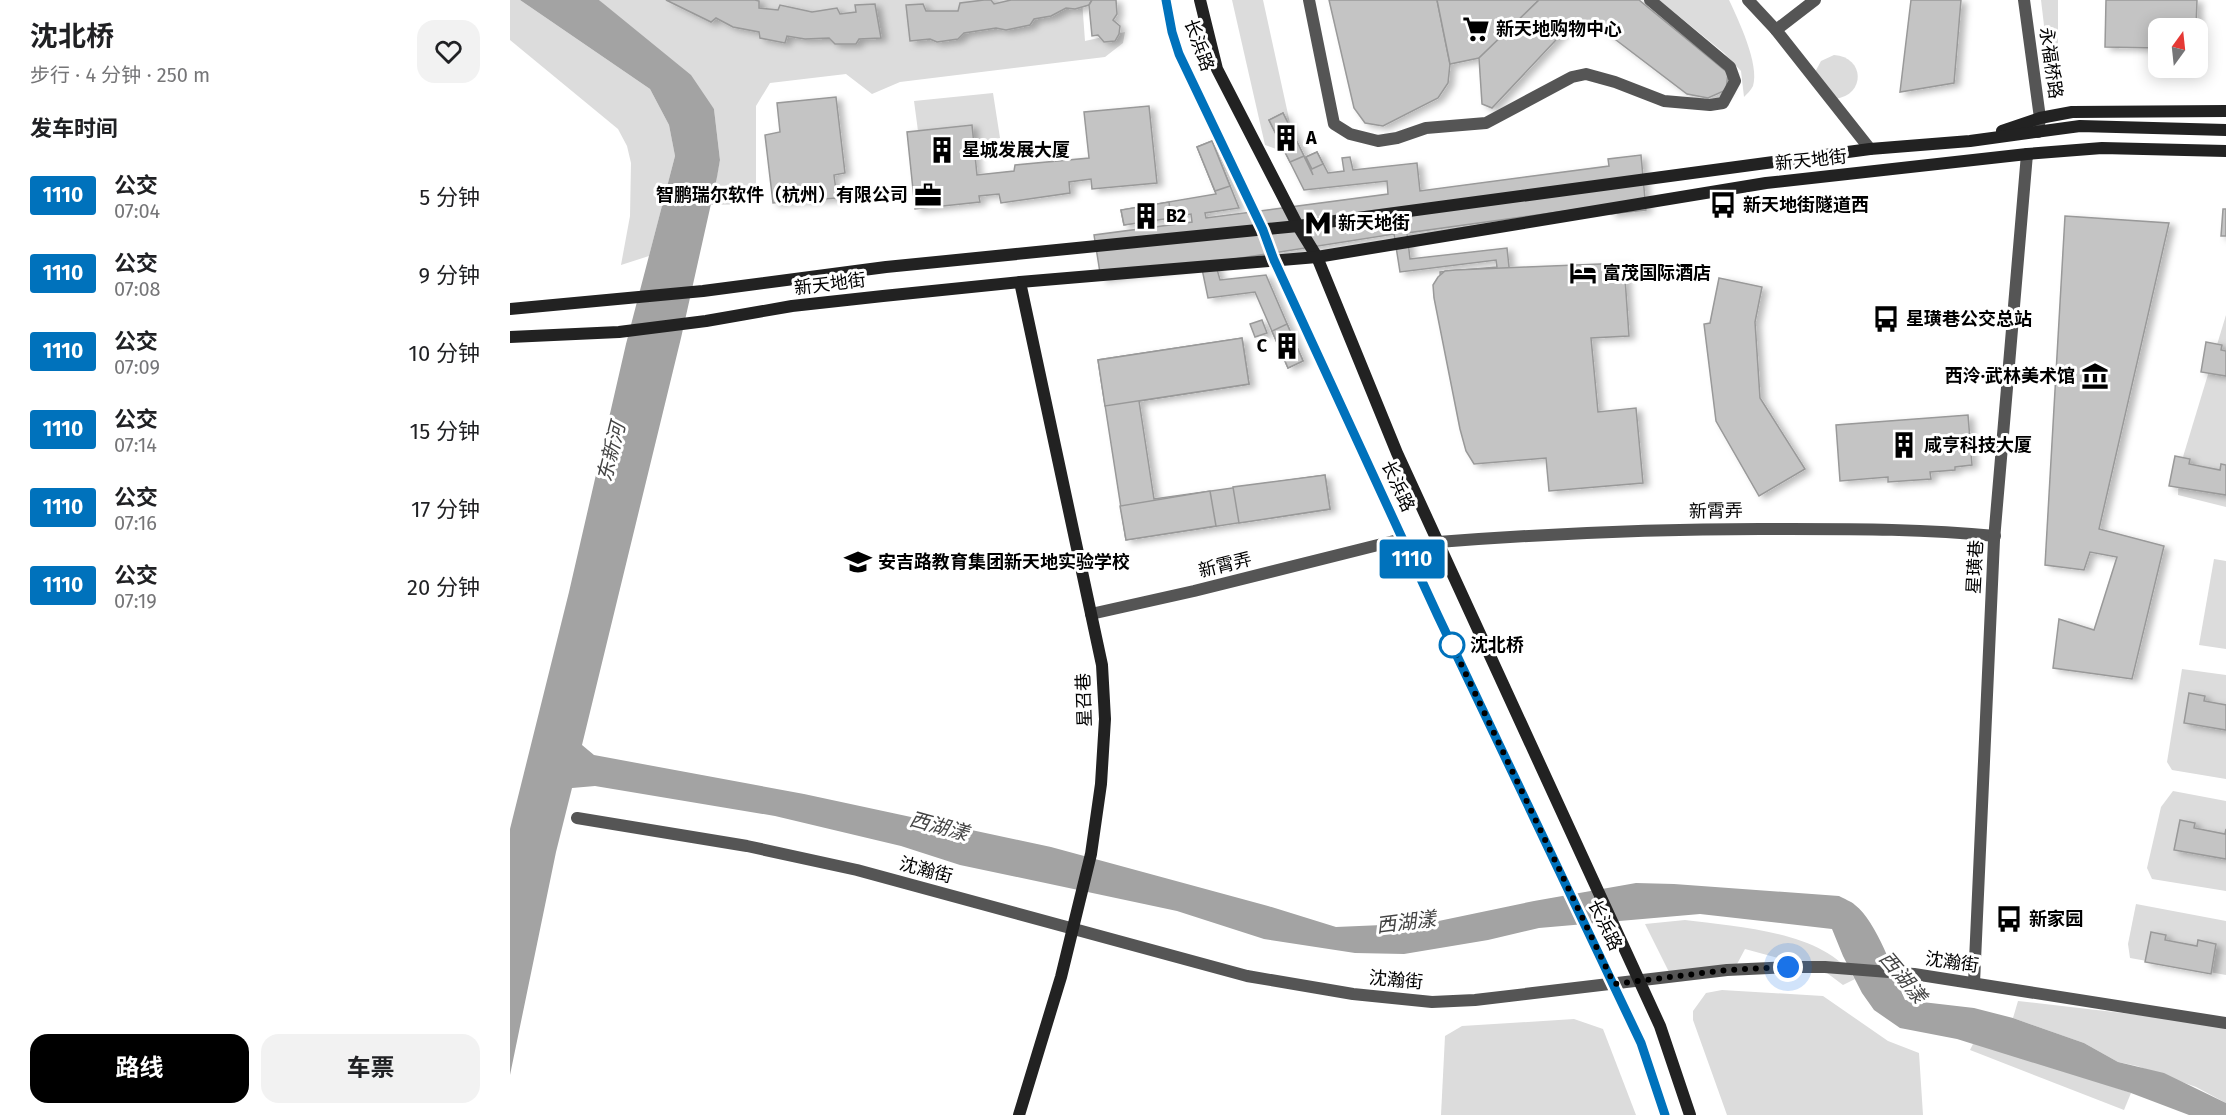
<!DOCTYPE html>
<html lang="zh">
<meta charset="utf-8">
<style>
:root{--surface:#fff;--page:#f2f2f2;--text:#202124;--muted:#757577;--accent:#000}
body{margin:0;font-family:"Fira Sans","Noto Sans SC",sans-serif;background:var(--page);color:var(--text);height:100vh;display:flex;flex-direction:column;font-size:22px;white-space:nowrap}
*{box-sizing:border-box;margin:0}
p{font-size:20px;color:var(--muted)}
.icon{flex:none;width:33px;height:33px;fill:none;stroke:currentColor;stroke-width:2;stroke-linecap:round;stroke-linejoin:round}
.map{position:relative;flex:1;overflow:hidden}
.panel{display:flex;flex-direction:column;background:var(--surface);width:510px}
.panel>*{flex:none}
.badge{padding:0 12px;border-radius:4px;font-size:21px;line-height:39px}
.needle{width:39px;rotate:15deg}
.tools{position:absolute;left:1638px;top:18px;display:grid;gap:12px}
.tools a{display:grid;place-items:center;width:60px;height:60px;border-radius:12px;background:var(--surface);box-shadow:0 3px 15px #0003;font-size:30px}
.you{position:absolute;width:30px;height:30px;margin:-15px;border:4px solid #fff;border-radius:50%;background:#1a73e8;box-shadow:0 0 0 9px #1a73e833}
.map>.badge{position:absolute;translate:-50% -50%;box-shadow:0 0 0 3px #fff}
h2{padding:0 30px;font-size:22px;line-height:54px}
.round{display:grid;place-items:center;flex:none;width:63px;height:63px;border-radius:18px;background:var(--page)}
.summary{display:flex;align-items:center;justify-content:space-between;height:102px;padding:0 30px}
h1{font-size:28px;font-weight:700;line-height:45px}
.primary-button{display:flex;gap:12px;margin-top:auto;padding:12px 30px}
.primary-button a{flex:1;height:69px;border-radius:18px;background:var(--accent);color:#fff;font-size:24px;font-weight:700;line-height:69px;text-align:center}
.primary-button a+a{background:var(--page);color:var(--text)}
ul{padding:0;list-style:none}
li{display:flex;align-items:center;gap:18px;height:78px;padding:0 30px}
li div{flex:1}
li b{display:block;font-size:22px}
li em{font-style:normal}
li .badge{min-width:66px;font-weight:700;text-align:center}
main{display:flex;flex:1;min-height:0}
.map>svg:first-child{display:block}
</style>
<main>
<section class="panel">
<div class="summary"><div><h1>沈北桥</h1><p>步行 · 4 分钟 · 250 m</p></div><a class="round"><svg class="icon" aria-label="heart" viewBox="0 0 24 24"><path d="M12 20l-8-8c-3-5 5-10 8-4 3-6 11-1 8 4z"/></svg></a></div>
<h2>发车时间</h2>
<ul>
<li><span class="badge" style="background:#0072bc;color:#fff">1110</span><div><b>公交</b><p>07:04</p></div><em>5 分钟</em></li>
<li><span class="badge" style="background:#0072bc;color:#fff">1110</span><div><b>公交</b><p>07:08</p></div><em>9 分钟</em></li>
<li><span class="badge" style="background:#0072bc;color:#fff">1110</span><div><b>公交</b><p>07:09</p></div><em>10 分钟</em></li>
<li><span class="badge" style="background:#0072bc;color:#fff">1110</span><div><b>公交</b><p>07:14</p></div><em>15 分钟</em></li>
<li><span class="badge" style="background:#0072bc;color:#fff">1110</span><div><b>公交</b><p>07:16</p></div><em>17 分钟</em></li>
<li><span class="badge" style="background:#0072bc;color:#fff">1110</span><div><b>公交</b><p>07:19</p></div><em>20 分钟</em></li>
</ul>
<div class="primary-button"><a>路线</a><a>车票</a></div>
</section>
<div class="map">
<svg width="1716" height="1115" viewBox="0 0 1716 1115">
<defs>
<filter id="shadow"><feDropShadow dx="5.5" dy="3" stdDeviation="3" flood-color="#0004"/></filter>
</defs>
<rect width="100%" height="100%" fill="#fff"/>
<g fill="#dcdcdc">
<path d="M 0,0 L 10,0 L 140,89 L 159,125 L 165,156 L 139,256 L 111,265 L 120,216 L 121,163 L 117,146 L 108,129 L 0,40 Z"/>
<path d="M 89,0 L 572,0 L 575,41 L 615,32 L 613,43 L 595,57 L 390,82 L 362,94 L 336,74 L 260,83 L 246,106 L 246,204 L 201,205 L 210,160 L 204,109 Z"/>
<path d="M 722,0 L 753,0 L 783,137 L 778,144 L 766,149 L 755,145 Z"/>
<path d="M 1149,0 L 1219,0 C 1228,19 1250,65 1243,86 C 1241,90 1237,94 1234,97 L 1231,71 L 1214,53 Z"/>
<path d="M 1531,0 L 1548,0 L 1548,73 L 1540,76 Z"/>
<path d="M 1324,55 C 1355,57 1356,95 1325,99 L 1304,74 L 1311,61 Z"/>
<path d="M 483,93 L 490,138 L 464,142 L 461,125 L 408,131 L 404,101 Z"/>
<path d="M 1716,315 L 1716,507 L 1668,495 L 1669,470 Z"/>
<path d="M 1704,559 L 1716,561 L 1716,649 L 1689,645 Z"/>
<path d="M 1672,669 L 1716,675 L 1716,779 L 1662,770 L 1657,762 Z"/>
<path d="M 1663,791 L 1716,801 L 1716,891 L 1642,879 L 1637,868 L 1651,807 Z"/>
<path d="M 1626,904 L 1716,921 L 1716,975 L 1620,958 L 1618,944 Z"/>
<path d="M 1175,920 C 1227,927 1315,931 1345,979 L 1333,985 L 1313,970 L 1235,949 L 1226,966 L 1160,974 L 1135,924 Z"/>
<path d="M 1212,990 L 1313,996 L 1378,1041 L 1409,1053 L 1413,1115 L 1217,1115 L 1183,1020 L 1183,1011 L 1196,993 Z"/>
<path d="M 1508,1001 L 1716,1025 L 1716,1103 L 1686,1087 L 1627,1066 L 1608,1062 L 1574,1043 L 1503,1018 Z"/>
<path d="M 1064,1019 L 1093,1029 L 1126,1115 L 931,1115 L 935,1036 L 952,1026 Z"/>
<path d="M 1465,1040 L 1621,1093 L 1614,1110 L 1460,1050 Z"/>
</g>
<path fill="#a3a3a3" d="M 10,0 L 89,0 L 181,75 L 204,109 L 210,160 L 207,177 L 171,338 L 72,745 L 84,755 L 294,794 L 541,847 L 758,906 L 826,927 L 919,923 L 1024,901 L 1126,883 L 1164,884 L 1329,896 C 1334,899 1341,901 1345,905 C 1367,922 1384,973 1395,1000 L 1464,1008 L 1503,1018 L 1574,1043 L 1608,1062 L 1654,1073 L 1716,1103 L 1716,1115 L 1679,1115 L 1621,1093 L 1447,1039 L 1390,1028 L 1364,1010 L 1352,993 L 1333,956 L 1322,929 L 1190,914 L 1029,928 L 978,940 L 894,954 L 845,953 L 754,939 L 667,911 L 450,865 L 391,846 L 265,816 L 85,786 L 62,788 L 46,852 L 0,1075 L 0,829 L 59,592 L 116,344 L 165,156 L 159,125 L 140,89 Z"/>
<g fill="#c4c4c4" stroke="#999" stroke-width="1.5" filter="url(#shadow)">
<path d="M 156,0 L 245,0 L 249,1 L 249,8 L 268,10 L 270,5 L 302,12 L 327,8 L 330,14 L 346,12 L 345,5 L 365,4 L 371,38 L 349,39 L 346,44 L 325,44 L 319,38 L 295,39 L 277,36 L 275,43 L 250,38 L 249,32 L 223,27 L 206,18 L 201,22 Z"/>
<path d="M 474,0 L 481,0 L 484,4 L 501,0 L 582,0 L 579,5 L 565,9 L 556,8 L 541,16 L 524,19 L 520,25 L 496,30 L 486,28 L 454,33 L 448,39 L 427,42 L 420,39 L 400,41 L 396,5 L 413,4 L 416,11 L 448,11 L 450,3 Z"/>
<path d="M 582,0 L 606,0 L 607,14 L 603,20 L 610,26 L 609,34 L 605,41 L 594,42 L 588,35 L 582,36 L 579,5 Z"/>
<path d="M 819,0 L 927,0 L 940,64 L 938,83 L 928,98 L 873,126 L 855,123 L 844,108 Z"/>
<path d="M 927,0 L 1029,0 L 969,58 L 940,64 Z"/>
<path d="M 1029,0 L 1129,0 L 1218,73 L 1216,90 L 1198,98 L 1177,94 L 1081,21 L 1061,24 L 982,108 L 972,104 L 969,58 Z"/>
<path d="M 1401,0 L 1451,0 L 1444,83 L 1390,92 Z"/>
<path d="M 1596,0 L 1687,0 L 1686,28 L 1648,28 L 1648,48 L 1595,47 Z"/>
<path d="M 326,97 L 335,173 L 324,175 L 327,198 L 263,203 L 255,135 L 270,132 L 267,103 Z"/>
<path d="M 639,106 L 647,183 L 582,189 L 581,179 L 559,182 L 560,193 L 491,203 L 489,194 L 469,196 L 470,202 L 405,209 L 397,132 L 462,125 L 467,175 L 504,171 L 505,165 L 579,158 L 574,112 Z"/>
<path d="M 773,113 L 803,175 L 796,157 L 807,152 L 818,173 L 834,171 L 832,158 L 840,157 L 843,170 L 907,163 L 910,191 L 1099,166 L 1098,159 L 1131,155 L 1136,210 L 1101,214 L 1098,205 L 897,233 L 900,259 L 997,248 L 1000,276 L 931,285 L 930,272 L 987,267 L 986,260 L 890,272 L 884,234 L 705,262 L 710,280 L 756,275 L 793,361 L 778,368 L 745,292 L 698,298 L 691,264 L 591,279 L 584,235 L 682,222 L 681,214 L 614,225 L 611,210 L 706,194 L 687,147 L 702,141 L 729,208 L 695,213 L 696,218 L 878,194 L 877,181 L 794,190 L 759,120 Z"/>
<path d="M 773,113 L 794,156 L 780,162 L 759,120 Z"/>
<path d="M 702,141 L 720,186 L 705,191 L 687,147 Z"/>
<path d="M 807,152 L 813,164 L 802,169 L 796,157 Z"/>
<path d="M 659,202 L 661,218 L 614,225 L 611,210 Z"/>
<path d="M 1713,209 L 1716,209 L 1716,236 L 1711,236 Z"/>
<path d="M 1555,216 L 1659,223 L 1589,529 L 1654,546 L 1622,679 L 1543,668 L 1549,619 L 1584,630 L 1607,557 L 1580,552 L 1574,570 L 1535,565 Z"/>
<path d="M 1114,263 L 1119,336 L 1081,338 L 1088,412 L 1126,408 L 1133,483 L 1039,491 L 1036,458 L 964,464 L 956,451 L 950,429 L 924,298 L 923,285 L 928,277 L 935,271 L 945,270 Z"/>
<path d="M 1209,278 L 1252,287 L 1245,322 L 1250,398 L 1295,469 L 1249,496 L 1206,421 L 1194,324 L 1200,323 Z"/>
<path d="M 752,320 L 757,333 L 745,337 L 740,324 Z"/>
<path d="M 777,324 L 793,361 L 778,368 L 762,331 Z"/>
<path d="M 732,338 L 739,384 L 629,401 L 644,499 L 815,475 L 820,509 L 616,540 L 588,360 Z"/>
<path d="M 732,338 L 739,384 L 595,406 L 588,360 Z"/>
<path d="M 1696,342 L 1712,345 L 1711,350 L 1716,351 L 1716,376 L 1691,372 Z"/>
<path d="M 1458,415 L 1462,465 L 1445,467 L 1445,470 L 1420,472 L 1421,479 L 1378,482 L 1378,477 L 1330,481 L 1326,425 Z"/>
<path d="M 1665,456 L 1680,459 L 1679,464 L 1710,470 L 1711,464 L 1716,465 L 1716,495 L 1659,486 Z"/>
<path d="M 815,475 L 820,509 L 729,523 L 723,487 Z"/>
<path d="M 700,491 L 706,526 L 616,540 L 610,506 Z"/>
<path d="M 1679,693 L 1695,696 L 1694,701 L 1716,705 L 1716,730 L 1674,723 Z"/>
<path d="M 1670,820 L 1685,823 L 1684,828 L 1715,834 L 1716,829 L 1716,859 L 1664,850 Z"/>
<path d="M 1641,932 L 1656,935 L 1655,940 L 1687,946 L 1688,940 L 1706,944 L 1701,974 L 1635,962 Z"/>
</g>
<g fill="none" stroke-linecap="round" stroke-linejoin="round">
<g stroke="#555" stroke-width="12">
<path d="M 799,0 L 824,124 L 840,134 L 868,141 L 887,138 L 916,128 L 976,123 L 1062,77 L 1076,74 L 1105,82 L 1154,101 L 1200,105 L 1213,103 L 1225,81 L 1220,67 L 1140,0"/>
<path d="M 1238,0 L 1266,30"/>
<path d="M 1305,0 L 1266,30 L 1360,149"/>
<path d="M 1514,0 L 1530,118 L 1528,132"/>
<path d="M 928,542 C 1045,533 1162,528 1279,529 C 1348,529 1416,529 1485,536"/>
<path d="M 581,614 L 684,591 L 892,539"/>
<path d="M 67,818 L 237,846 L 347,870 L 737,976 L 843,994 L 922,1002 L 965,1000 L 1217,970 L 1278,967 L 1315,967 L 1404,974 L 1716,1023"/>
<path d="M 1464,983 L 1484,540 L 1517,154"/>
</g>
<g stroke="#222" stroke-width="12">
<path d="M 656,0 L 662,32 L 669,54 L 753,229 L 764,260 L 928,616 L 1131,1043 L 1155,1115"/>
<path d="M 690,0 L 707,69 L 788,226 L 807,257 L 887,453 L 1150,1026 L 1180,1115"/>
<path d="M 1492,131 L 1530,118 L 1562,112 L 1716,111"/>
<path d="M 0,309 L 193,291 L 376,267 L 788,226 L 1360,149 L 1460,141 L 1570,126 L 1716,130"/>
<path d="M 0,337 L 109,332 L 196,321 L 282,306 L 373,296 L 510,282 L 807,257 L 1256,183 L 1517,154 L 1592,148 L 1716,151"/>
<path d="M 509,1115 L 551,977 L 581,854 L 591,784 L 595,719 L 592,665 L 510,282"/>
</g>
</g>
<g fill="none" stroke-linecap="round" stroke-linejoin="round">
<defs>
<path id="line" d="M 656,0 L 662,32 L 669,54 L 753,230 L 764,260 L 928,616 L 1131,1043 L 1155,1115"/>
</defs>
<use href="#line" stroke="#fff" stroke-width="14"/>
<use href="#line" stroke="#0072bc" stroke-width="9"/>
<path stroke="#000" stroke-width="6" stroke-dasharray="0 10.8" d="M 942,645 L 1104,984 L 1217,970 L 1278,967"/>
</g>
<defs>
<symbol id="supermarket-bare" viewBox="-9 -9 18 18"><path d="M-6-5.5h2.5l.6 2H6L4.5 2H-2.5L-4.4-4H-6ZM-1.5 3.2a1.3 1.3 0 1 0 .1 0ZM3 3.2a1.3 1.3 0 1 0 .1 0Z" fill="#000" stroke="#fff" stroke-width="2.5" paint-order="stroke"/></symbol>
<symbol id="building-bare" viewBox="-9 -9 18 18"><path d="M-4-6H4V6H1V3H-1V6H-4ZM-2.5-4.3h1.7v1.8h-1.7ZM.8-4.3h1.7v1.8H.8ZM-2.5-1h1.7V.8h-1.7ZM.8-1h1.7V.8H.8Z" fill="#000" stroke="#fff" stroke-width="2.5" paint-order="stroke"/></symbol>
<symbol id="office-bare" viewBox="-9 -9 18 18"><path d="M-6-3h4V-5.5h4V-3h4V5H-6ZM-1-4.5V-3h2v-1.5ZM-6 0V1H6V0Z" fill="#000" stroke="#fff" stroke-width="2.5" paint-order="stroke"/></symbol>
<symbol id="bus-bare" viewBox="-9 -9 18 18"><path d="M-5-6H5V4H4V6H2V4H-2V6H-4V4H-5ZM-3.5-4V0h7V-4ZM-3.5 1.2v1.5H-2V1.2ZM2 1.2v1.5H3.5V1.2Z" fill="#000" stroke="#fff" stroke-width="2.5" paint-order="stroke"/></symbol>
<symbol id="metro-bare" viewBox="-9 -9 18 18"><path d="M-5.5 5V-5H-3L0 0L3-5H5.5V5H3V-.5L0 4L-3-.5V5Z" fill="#000" stroke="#fff" stroke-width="2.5" paint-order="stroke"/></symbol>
<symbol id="hotel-bare" viewBox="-9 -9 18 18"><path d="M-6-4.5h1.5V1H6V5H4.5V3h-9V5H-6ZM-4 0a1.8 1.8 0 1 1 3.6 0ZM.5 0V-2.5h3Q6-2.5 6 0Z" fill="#000" stroke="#fff" stroke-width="2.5" paint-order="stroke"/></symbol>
<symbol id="museum-bare" viewBox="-9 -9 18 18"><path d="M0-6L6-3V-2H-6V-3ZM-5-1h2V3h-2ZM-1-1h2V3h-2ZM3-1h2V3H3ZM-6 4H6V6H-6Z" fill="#000" stroke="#fff" stroke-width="2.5" paint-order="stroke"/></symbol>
<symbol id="school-bare" viewBox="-9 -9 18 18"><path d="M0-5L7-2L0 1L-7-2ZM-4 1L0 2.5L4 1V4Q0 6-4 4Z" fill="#000" stroke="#fff" stroke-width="2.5" paint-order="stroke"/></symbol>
</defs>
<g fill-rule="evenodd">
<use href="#supermarket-bare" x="947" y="10" width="38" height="38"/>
<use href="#building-bare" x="757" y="119" width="38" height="38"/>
<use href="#building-bare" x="413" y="131" width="38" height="38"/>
<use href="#office-bare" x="399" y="176" width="38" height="38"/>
<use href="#bus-bare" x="1194" y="186" width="38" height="38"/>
<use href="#building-bare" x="617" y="197" width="38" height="38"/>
<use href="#metro-bare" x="789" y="204" width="38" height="38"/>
<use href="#hotel-bare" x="1054" y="254" width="38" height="38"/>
<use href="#bus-bare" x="1357" y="300" width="38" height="38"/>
<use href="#building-bare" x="758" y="327" width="38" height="38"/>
<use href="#museum-bare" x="1566" y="357" width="38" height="38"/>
<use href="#building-bare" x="1375" y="426" width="38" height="38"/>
<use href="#school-bare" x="329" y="543" width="38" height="38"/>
<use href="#bus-bare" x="1480" y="900" width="38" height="38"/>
</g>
<circle fill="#fff" stroke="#0072bc" stroke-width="3" cx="942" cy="645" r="12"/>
<g text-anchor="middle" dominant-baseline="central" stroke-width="6" stroke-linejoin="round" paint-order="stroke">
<g font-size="18" font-weight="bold" fill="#000" stroke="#fff" text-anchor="start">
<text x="986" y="29">新天地购物中心</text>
<text x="796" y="138">A</text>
<text x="452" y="150">星城发展大厦</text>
<text x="398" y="195" text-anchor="end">智鹏瑞尔软件（杭州）有限公司</text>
<text x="1233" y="205">新天地街隧道西</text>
<text x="656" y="216">B2</text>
<text x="828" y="223">新天地街</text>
<text x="1093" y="273">富茂国际酒店</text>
<text x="1396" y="319">星璜巷公交总站</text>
<text x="757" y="346" text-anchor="end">C</text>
<text x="1565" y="376" text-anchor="end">西泠·武林美术馆</text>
<text x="1414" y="445">咸亨科技大厦</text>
<text x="368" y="562">安吉路教育集团新天地实验学校</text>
<text x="1519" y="919">新家园</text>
</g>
<g font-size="18" fill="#000" stroke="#fff">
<text transform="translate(689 45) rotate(70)">长浜路</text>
<text transform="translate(1541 63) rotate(82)">永福桥路</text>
<text transform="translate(1301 160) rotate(-6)">新天地街</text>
<text transform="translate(320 284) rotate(-7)">新天地街</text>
<text transform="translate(888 486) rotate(65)">长浜路</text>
<text transform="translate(1206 511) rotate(-1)">新霄弄</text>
<text transform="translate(715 565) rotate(-14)">新霄弄</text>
<text transform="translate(1465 567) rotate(-87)">星璜巷</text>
<text transform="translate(574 700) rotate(-92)">星召巷</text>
<text transform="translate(416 870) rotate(15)">沈瀚街</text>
<text transform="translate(1095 925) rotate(64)">长浜路</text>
<text transform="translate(1442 962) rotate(8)">沈瀚街</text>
<text transform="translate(886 980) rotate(5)">沈瀚街</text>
</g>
<g font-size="18" font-weight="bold" fill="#000" stroke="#fff" text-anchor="start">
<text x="960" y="645">沈北桥</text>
</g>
<g font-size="20" font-style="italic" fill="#444" stroke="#fff">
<text transform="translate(101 452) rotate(-76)">东新河</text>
<text transform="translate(429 826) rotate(15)">西湖漾</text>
<text transform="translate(896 922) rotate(-7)">西湖漾</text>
<text transform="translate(1393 977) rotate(50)">西湖漾</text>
</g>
</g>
</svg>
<div class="tools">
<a><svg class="needle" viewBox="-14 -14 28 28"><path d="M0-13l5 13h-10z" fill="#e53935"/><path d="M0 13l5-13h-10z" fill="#757577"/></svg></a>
</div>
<div class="you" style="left:1278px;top:967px"></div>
<b class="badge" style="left:902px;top:559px;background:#0072bc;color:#fff">1110</b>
</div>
</main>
